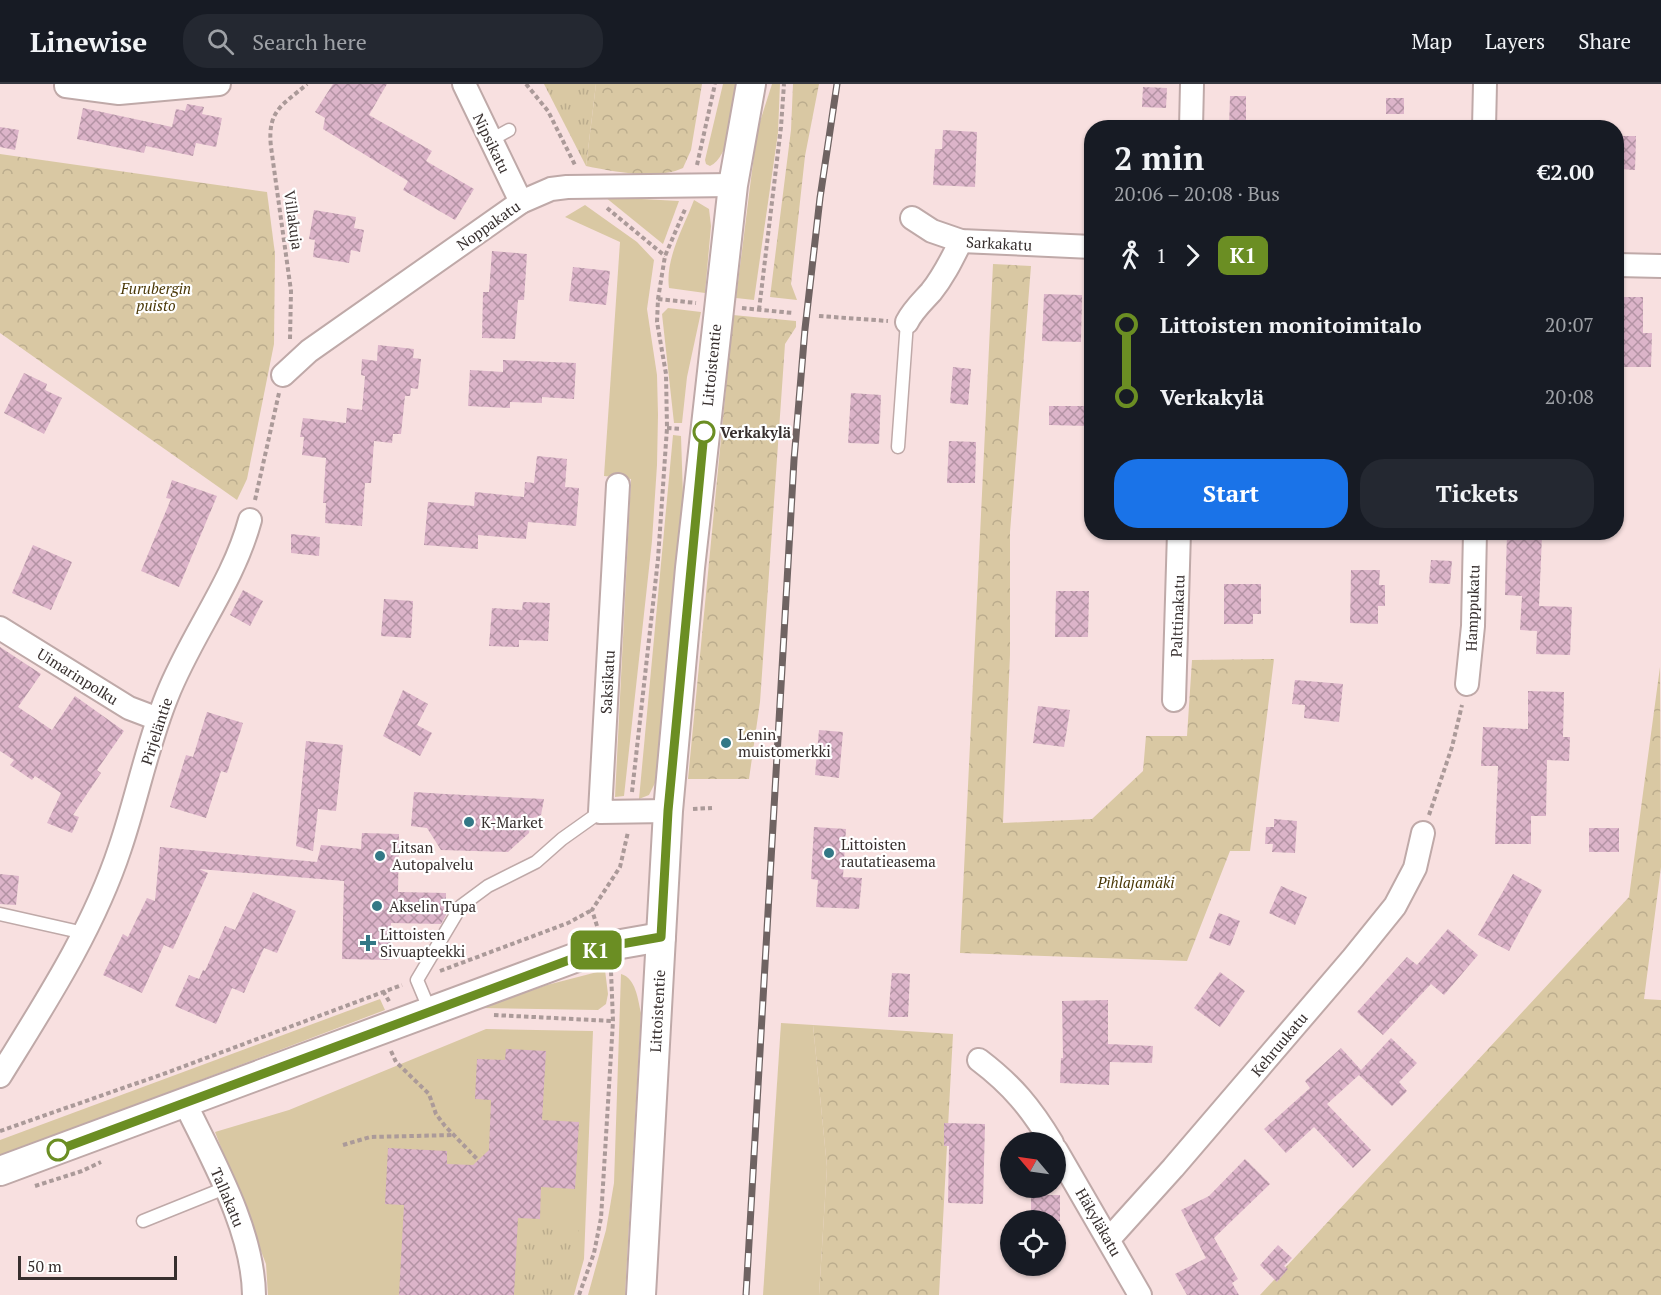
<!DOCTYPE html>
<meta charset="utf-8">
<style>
:root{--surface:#171b24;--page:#242831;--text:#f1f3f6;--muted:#9ea1a6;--line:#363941;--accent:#1a73e8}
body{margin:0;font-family:"PT Serif",serif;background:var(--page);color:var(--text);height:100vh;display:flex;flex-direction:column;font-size:22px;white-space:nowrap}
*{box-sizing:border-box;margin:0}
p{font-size:20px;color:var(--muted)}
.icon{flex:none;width:33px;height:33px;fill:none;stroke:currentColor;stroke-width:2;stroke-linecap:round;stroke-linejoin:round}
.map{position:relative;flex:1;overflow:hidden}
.drawer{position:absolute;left:1084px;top:36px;width:540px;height:420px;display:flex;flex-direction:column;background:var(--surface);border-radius:24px;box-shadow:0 2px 4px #0004}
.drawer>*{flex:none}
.badge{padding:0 12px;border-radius:9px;font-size:21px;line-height:39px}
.needle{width:39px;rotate:299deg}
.controls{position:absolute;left:1000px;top:1048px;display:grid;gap:12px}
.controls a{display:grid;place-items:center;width:66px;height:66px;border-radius:50%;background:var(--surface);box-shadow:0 2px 4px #0004;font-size:30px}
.scale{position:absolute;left:18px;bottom:15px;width:159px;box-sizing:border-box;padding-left:6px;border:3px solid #372f2e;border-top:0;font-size:16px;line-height:21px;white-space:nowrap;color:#372f2e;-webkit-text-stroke:4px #fff;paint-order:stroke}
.map>.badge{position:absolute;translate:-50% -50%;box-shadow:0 0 0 3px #fff}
.legs{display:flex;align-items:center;gap:9px;height:66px;padding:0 30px;font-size:20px}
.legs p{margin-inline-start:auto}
.headline{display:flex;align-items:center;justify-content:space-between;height:102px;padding:0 30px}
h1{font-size:33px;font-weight:800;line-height:45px}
.cta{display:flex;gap:12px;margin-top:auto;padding:12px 30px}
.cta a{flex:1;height:69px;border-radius:24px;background:var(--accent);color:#fff;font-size:24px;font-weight:800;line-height:69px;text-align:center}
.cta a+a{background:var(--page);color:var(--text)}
ul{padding:0 30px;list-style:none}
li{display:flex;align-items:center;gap:21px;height:72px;font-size:22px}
li i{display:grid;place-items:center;width:9px;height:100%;margin:0 8px;background:currentColor}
li i::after{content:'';width:15px;height:15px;margin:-8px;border:4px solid;border-radius:50%;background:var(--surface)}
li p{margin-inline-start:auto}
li:first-child i{background:linear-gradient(#0000 50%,currentColor 0)}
li:last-child i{background:linear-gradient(currentColor 50%,#0000 0)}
header{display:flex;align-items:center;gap:36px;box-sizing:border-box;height:84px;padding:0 30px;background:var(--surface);border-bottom:2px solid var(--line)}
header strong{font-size:28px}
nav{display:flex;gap:33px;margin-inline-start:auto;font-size:21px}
.search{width:420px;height:54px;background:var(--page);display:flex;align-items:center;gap:15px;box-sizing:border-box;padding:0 21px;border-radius:24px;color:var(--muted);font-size:22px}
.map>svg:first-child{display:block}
</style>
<header>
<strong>Linewise</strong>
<div class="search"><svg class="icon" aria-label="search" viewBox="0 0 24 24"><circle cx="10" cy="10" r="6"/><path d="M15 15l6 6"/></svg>Search here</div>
<nav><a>Map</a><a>Layers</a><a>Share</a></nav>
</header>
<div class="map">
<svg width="1661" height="1211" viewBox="0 0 1661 1211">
<defs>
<pattern id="forest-crowns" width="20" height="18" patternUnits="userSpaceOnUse" patternTransform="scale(1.5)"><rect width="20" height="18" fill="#d9c8a3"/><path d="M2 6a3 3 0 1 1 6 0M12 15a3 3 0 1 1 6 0" fill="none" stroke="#bbac8d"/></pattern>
<pattern id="park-tufts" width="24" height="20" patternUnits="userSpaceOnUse" patternTransform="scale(1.5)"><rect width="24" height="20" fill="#d9c8a3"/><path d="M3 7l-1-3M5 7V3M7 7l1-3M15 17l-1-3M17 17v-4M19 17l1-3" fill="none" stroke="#bbac8d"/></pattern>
<pattern id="building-cross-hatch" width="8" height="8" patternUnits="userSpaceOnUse" patternTransform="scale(1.5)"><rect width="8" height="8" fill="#dcb4c9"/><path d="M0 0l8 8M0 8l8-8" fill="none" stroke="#b393a4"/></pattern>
</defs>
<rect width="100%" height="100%" fill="#f8e0e0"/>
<g fill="#d9c8a3">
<path d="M 723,0 L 739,0 C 735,20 730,74 710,82 L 706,80 L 705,76 Z"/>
<path d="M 772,0 L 780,0 L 778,49 L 754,216 L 736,214 L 757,47 Z"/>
<path d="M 605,113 L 679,117 L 663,160 Z"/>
<path d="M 694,116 L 709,125 L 711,142 L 705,209 L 669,204 C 665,174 684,143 694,116 Z"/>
<path d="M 585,121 L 637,158 L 654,176 L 647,225 L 657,291 L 658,331 L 657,381 L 652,457 L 624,712 L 615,713 L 631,395 L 604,392 L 620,158 L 565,133 Z"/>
<path d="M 668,224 L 701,228 L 687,293 L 682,339 L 674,339 L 662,230 Z"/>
<path d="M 673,351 L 681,352 L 683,412 L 655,699 L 649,711 L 639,715 Z"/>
<path d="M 605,886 L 608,910 L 606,920 L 598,926 L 481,924 L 547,901 Z"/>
<path d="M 621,890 C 636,894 638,916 641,929 L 625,1211 L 588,1211 L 606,1146 L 614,1099 Z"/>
<path d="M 380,915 L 385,926 L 0,1072 L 0,1056 Z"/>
<path d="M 781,939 L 813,941 L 827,1083 L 819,1211 L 763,1211 Z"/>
<path d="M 486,945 L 593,947 L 584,1175 L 574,1211 L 268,1211 L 266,1180 L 215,1048 L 289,1026 Z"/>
</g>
<g fill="url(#forest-crowns)">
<path d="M 596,0 L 702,0 L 691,66 L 683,84 C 657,96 615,88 586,82 Z"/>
<path d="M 793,0 L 819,0 L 805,72 L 791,200 L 797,216 L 770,213 L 791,46 Z"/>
<path d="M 0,70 L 267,108 L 275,170 L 274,260 L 247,395 L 237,416 L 0,249 Z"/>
<path d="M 993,180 L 1031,182 L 1010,448 L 1010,571 L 1003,739 L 1092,735 L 1143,687 L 1146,652 L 1187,652 L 1192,576 L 1274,575 L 1250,767 L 1230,767 L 1187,877 L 960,869 Z"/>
<path d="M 733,231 L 796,237 L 796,243 L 785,260 L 760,618 L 749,695 L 688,695 Z"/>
<path d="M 1660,583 L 1661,783 L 1644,915 L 1661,916 L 1661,1211 L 1260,1211 L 1629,813 Z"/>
<path d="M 813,941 L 953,950 L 939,1211 L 819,1211 L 827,1083 Z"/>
</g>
<g fill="url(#park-tufts)">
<path d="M 544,0 L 596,0 L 586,82 Z"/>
<path d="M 522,1138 L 579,1141 L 576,1181 L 567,1211 L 518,1211 Z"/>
</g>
<g fill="url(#building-cross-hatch)">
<path d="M 333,0 L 387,0 L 369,31 L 432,67 L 426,77 L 474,105 L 455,136 L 403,106 L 408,97 L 323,45 L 325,34 L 315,28 Z"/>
<path d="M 1143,3 L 1167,4 L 1166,24 L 1142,23 Z"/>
<path d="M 1230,12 L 1246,12 L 1246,44 L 1229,44 Z"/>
<rect x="1386" y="14" width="18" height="16"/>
<path d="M 187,20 L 204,23 L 202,30 L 222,34 L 216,63 L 196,59 L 193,72 L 146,62 L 144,69 L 77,55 L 83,24 L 172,43 L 176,25 L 185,27 Z"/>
<path d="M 0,43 L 19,46 L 15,66 L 0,63 Z"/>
<path d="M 943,46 L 977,48 L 975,103 L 933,101 L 935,65 L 942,65 Z"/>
<path d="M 1617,52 L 1636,52 L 1635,86 L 1619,85 L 1619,79 L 1617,79 Z"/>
<path d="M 314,126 L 356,133 L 354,144 L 364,146 L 360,168 L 351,166 L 349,179 L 313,173 L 315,156 L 309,155 Z"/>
<path d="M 492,167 L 527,170 L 524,216 L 518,216 L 515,255 L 482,254 L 483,208 L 489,208 Z"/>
<path d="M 573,183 L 610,187 L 606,221 L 569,217 Z"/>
<path d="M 1044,210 L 1082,211 L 1081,258 L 1042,257 Z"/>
<path d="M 1621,213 L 1643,213 L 1643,249 L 1652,249 L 1651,283 L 1617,283 L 1617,248 L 1623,248 Z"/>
<path d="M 378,261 L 414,265 L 413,274 L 421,275 L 418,305 L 411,304 L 410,312 L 405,312 L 401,350 L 393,350 L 392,359 L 374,357 L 371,399 L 365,399 L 362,442 L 325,439 L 326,419 L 323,419 L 326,374 L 302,371 L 304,353 L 300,353 L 303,334 L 346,339 L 347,324 L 362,326 L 365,292 L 361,291 L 362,275 L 377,277 Z"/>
<path d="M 503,276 L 576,279 L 574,315 L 542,313 L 542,319 L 510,318 L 510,324 L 468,322 L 470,286 L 503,288 Z"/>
<path d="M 953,283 L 971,285 L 968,321 L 950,319 Z"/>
<path d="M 24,289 L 47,300 L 45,306 L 62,314 L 44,350 L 4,329 Z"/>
<path d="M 851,309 L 881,311 L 879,360 L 848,359 Z"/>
<path d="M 1049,322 L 1086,322 L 1086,342 L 1049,341 Z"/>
<path d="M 949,357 L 976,358 L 975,399 L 947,399 Z"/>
<path d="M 537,372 L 567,375 L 565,403 L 579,404 L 576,442 L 528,438 L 526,455 L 478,451 L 478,465 L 424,461 L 428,418 L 474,422 L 475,408 L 524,413 L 525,398 L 534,399 Z"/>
<path d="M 172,396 L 217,412 L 179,503 L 141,487 L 171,415 L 166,414 Z"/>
<path d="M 291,450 L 320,453 L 319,472 L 291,469 Z"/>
<path d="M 1507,451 L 1542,452 L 1539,522 L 1572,523 L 1570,571 L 1536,570 L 1537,547 L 1520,546 L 1522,512 L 1505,511 Z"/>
<path d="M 33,461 L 72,478 L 51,526 L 12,509 Z"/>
<path d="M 1431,476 L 1452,477 L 1450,500 L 1429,499 Z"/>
<path d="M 1351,486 L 1380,486 L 1379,501 L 1385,501 L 1385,522 L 1378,522 L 1378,540 L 1350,539 Z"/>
<path d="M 1224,500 L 1261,500 L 1261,530 L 1253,530 L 1253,540 L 1224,540 Z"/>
<path d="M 243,506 L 263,517 L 250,542 L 230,531 Z"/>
<path d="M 1056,507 L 1089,507 L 1088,553 L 1055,553 Z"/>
<path d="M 384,515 L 413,517 L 411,554 L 381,552 Z"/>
<path d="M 523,518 L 550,519 L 548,557 L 519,556 L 519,563 L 489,562 L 492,524 L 522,526 Z"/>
<path d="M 0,563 L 41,590 L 18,623 L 52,646 L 75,612 L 124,647 L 97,686 L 101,689 L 73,731 L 79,733 L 72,749 L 47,739 L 61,709 L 35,692 L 32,696 L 10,681 L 14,676 L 0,667 Z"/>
<path d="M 1295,596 L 1343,600 L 1339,638 L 1304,634 L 1305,621 L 1292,620 Z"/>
<path d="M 403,606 L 428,620 L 417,641 L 432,649 L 420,672 L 383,652 Z"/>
<path d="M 1528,607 L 1564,608 L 1563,653 L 1570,653 L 1569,677 L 1547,676 L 1546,732 L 1531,732 L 1531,760 L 1495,760 L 1498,682 L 1481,682 L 1483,643 L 1528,645 Z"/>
<path d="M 1038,622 L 1070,626 L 1064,663 L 1033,659 Z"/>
<path d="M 207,628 L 243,639 L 227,689 L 221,687 L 206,734 L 170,723 L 186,671 L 193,673 Z"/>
<path d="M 819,646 L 843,648 L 839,694 L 815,691 Z"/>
<path d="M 306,657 L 343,661 L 336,727 L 318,725 L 313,767 L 296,762 Z"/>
<path d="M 414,708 L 445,710 L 544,715 L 541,731 L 531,735 L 529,749 L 508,768 L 441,766 L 427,744 L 411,742 Z"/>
<path d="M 1274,735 L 1297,737 L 1295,769 L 1272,768 L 1273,760 L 1265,760 L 1266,743 L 1274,743 Z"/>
<path d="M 814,743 L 846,745 L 843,793 L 862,794 L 859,825 L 816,823 L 818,796 L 811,795 Z"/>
<rect x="1589" y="744" width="30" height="24"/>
<path d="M 362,749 L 399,750 L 398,808 L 446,809 L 446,831 L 441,840 L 391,839 L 390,876 L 342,875 L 344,797 L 199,785 L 208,789 L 173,865 L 164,861 L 142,909 L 103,891 L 123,850 L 128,853 L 147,814 L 155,817 L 160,763 L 317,778 L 321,761 L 361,765 Z"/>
<path d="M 0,790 L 19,792 L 16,821 L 0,820 Z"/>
<path d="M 1513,790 L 1542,806 L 1509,867 L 1478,851 Z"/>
<path d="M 1281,802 L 1307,813 L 1295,841 L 1269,829 Z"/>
<path d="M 253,808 L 296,827 L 277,869 L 264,864 L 244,909 L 232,904 L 216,940 L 175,922 L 189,891 L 199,895 L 203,886 L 205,887 L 225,842 L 235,846 Z"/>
<path d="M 1219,829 L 1240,837 L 1230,862 L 1209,854 Z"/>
<path d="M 1448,845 L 1478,871 L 1444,911 L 1431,900 L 1383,951 L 1357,928 L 1407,873 L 1417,881 Z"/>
<path d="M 1220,888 L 1245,907 L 1220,943 L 1194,924 Z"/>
<path d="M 892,889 L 910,890 L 908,933 L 888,933 Z"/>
<path d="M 1108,916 L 1108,960 L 1153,962 L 1152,979 L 1110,978 L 1109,1001 L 1060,999 L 1061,974 L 1063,974 L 1062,917 Z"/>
<path d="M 1391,954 L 1417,979 L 1399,998 L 1407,1007 L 1392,1022 L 1359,991 L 1327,1020 L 1371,1066 L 1353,1084 L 1314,1043 L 1286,1069 L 1264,1045 L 1310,1004 L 1305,997 L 1341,964 L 1361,986 Z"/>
<path d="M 506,965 L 546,967 L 542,1036 L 579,1038 L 575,1105 L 541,1103 L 540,1135 L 518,1134 L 514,1211 L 399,1211 L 404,1121 L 385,1120 L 388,1064 L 447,1067 L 447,1080 L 473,1081 L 489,1066 L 491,1016 L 475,1015 L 477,975 L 505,976 Z"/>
<path d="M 944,1039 L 985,1040 L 983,1120 L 948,1119 L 949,1062 L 944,1062 Z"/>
<path d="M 1245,1075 L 1270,1100 L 1214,1154 L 1238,1195 L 1232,1199 L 1239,1211 L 1187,1211 L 1175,1190 L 1206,1174 L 1181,1126 L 1209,1112 Z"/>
<rect x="1031" y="1111" width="29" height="26"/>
<path d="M 1278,1161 L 1292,1174 L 1284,1182 L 1288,1185 L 1277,1198 L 1260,1181 Z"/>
</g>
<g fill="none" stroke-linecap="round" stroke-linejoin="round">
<defs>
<g id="service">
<path d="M 491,56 L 509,46"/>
<path d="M 898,363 L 907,238"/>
<path d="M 0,830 L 84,849"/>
<path d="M 430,927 L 417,896 L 461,822 L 488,802 L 536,778 L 562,755 L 600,728"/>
<path d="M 143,1137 L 225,1104"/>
</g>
<g id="minor">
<path d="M 464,0 L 521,118"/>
<path d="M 66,2 L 119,9 L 219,0"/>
<path d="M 1191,44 L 1192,0"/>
<path d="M 1484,44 L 1485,0"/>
<path d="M 912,134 L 932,147 L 961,157 L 1092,163"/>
<path d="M 1617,181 L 1661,182"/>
<path d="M 907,238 C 913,226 922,218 931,208 C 944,192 952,175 961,157"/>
<path d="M 283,291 L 309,267 L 521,118 L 551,105 L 567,103 L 733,101"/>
<path d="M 618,401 L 600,728 L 668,727"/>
<path d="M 0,544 L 129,624 L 158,635"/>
<path d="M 1467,600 L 1473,542 L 1475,448"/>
<path d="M 1174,616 L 1179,448"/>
<path d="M 979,976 C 1012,1001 1031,1024 1052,1059"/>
<path d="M 0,992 C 45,919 93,846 120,764 C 137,714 147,661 167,612 C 191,551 233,499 250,436"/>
<path d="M 185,1019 C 213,1077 253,1146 254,1211"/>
<path d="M 1056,1066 L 1140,1211"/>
<path d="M 1109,1155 L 1173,1084 L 1353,874 L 1395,822 L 1415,784 L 1423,749"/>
</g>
<g id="tertiary">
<path d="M 0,1087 L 604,863 L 661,853"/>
<path d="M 641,1211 L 668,727 L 690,484 L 733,101 L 751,0"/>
</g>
</defs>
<use href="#service" stroke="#bfa9a8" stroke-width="15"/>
<use href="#minor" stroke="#bfa9a8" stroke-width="26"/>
<use href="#tertiary" stroke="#bfa9a8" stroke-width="32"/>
<g stroke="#ab9a99" stroke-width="4" stroke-dasharray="4.5 3" stroke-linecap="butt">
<path d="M 526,0 L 548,27 L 575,81"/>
<path d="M 697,81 L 715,0"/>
<path d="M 607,124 L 665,172"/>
<path d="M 658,215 L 696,219"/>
<path d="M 742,224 L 793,229"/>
<path d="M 759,226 L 781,43 L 784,0"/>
<path d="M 819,232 L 888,237"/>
<path d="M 290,255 L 291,207 L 271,63 C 267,26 282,22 307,0"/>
<path d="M 667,344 L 681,345"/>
<path d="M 255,416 L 279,309"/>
<path d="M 632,708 L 658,475 L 667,344 L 666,290 L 657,238 L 658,215 L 665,172 L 686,123"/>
<path d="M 693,725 L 712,724"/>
<path d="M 1429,731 L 1452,663 L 1462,621"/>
<path d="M 597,842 L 592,826 L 620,783 L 628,748"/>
<path d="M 440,887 L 568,839 L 592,826"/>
<path d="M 383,907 L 390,919"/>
<path d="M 494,931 L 613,937"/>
<path d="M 391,967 L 396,978 L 429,1010 L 436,1030 L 445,1042 L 478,1076"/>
<path d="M 0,1047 L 166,989 L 402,901"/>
<path d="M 343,1061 L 370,1053 L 454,1051"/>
<path d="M 35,1102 L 82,1087 L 101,1078"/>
<path d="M 579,1211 L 594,1169 L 601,1134 L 613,937 L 611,887"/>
</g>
<use href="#service" stroke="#fff" stroke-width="12"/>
<use href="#minor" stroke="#fff" stroke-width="22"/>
<use href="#tertiary" stroke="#fff" stroke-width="28"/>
<defs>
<path id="rail" d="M 746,1211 L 794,376 L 805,245 L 820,114 L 837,0"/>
</defs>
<use href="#rail" stroke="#6f6362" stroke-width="7"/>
<use href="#rail" stroke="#fff" stroke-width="4.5" stroke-dasharray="14" stroke-linecap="butt"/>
</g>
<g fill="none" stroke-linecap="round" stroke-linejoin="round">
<defs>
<path id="line-1" d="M 58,1066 L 604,863 L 661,853 L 668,727 L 704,348"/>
</defs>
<use href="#line-1" stroke="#fff" stroke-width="14"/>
<use href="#line-1" stroke="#6b8e23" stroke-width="9"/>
</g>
<g fill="#fff" stroke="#6b8e23" stroke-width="3">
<circle cx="704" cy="348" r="10"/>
<circle cx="58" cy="1066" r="10"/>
</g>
<g fill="#337886" stroke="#fff" stroke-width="2">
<circle cx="726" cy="659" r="6"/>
<circle cx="469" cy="738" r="6"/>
<circle cx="829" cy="769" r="6"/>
<circle cx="380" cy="772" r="6"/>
<circle cx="377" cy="822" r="6"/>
<path d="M365 850h6v6h6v6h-6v6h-6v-6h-6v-6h6z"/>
</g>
<g text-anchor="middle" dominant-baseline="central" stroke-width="4.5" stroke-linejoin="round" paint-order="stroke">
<g font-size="15" fill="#372f2e" stroke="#fff">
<text transform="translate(492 59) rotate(64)">Nipsikatu</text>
<text transform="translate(294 136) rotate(82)">Villakuja</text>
<text transform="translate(488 141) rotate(-35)">Noppakatu</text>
<text transform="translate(999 159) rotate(3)">Sarkakatu</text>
<text transform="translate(711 281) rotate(-84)">Littoistentie</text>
<text transform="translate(1472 524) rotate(-88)">Hamppukatu</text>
<text transform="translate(1177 532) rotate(-88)">Palttinakatu</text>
<text transform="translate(78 592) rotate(32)">Uimarinpolku</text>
<text transform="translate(607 598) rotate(-87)">Saksikatu</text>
<text transform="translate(156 647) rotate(-72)">Pirjeläntie</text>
<text transform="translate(657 927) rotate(-87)">Littoistentie</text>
<text transform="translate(1279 960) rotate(-50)">Kehruukatu</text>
<text transform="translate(228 1113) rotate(67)">Tallakatu</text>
<text transform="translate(1099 1138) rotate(60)">Häkyläkatu</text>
</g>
<g font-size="15" font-style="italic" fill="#4a3807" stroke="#fff">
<text x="156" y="204">Furubergin<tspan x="156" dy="17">puisto</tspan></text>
<text x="1136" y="798">Pihlajamäki</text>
</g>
<g font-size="15" font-weight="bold" fill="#372f2e" stroke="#fff" text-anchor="start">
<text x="720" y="348">Verkakylä</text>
</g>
<g font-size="15" fill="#372f2e" stroke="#fff" text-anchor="start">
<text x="738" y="650">Lenin<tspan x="738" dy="17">muistomerkki</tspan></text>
<text x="481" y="738">K-Market</text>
<text x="841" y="760">Littoisten<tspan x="841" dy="17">rautatieasema</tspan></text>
<text x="392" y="763">Litsan<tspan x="392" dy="17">Autopalvelu</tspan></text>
<text x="389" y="822">Akselin Tupa</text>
<text x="380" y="850">Littoisten<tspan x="380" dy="17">Sivuapteekki</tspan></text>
</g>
</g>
</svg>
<div class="controls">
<a><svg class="needle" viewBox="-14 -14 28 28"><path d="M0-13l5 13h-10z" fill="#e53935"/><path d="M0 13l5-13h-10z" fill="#9ea1a6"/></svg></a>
<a><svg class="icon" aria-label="locate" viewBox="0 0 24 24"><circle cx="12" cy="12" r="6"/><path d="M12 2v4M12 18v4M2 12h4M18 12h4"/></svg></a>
</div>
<div class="scale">50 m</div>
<b class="badge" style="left:596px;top:866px;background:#6b8e23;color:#fff">K1</b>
<section class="drawer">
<div class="headline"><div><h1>2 min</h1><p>20:06 – 20:08 · Bus</p></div><b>€2.00</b></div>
<div class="legs"><svg class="icon" aria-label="walk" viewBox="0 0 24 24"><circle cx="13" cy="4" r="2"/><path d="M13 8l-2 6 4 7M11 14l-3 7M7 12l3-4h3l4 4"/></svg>1<svg class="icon" aria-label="forward" viewBox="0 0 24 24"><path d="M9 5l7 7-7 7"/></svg><b class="badge" style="background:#6b8e23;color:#fff">K1</b></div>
<ul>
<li><i style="color:#6b8e23"></i><b>Littoisten monitoimitalo</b><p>20:07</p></li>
<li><i style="color:#6b8e23"></i><b>Verkakylä</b><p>20:08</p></li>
</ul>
<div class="cta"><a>Start</a><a>Tickets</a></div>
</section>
</div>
